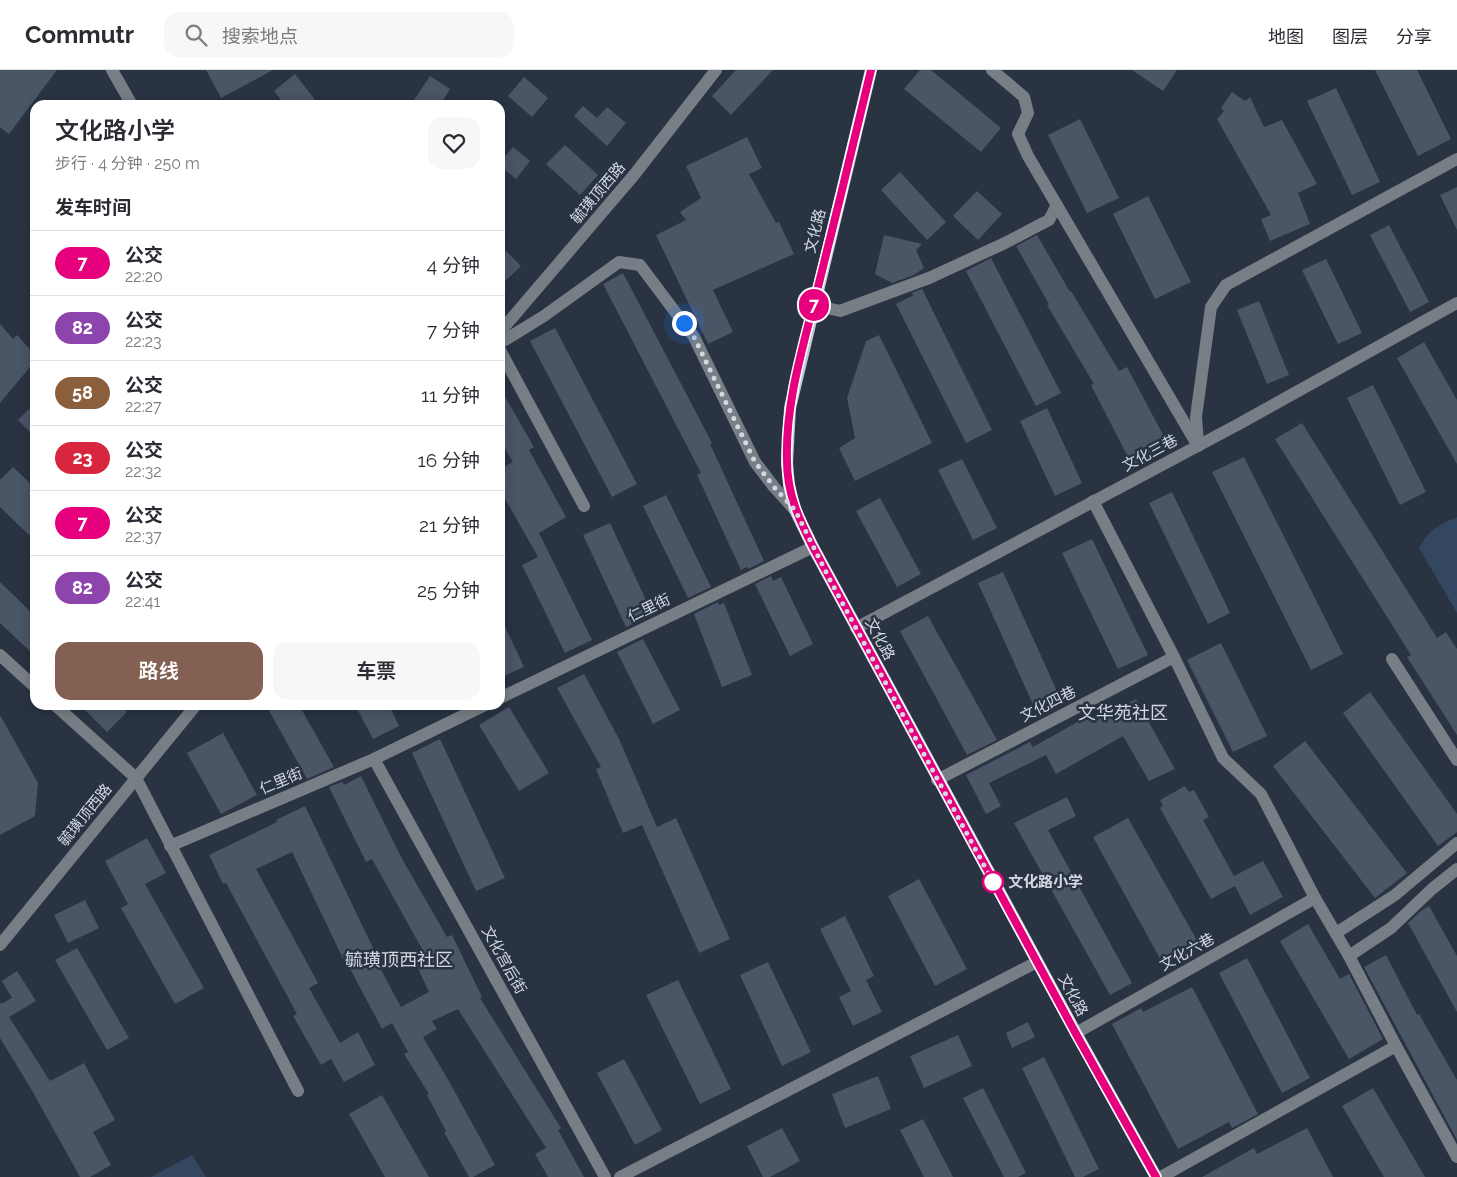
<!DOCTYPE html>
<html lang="zh">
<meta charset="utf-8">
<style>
:root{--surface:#fff;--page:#f7f7f7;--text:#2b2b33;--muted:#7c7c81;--line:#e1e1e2;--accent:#846053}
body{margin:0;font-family:Raleway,"Noto Sans SC",sans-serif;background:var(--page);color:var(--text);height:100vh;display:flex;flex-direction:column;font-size:19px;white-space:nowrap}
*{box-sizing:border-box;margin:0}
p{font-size:16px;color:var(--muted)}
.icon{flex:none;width:28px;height:28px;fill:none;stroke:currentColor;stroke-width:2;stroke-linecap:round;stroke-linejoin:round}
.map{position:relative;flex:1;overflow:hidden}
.side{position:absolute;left:30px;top:30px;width:475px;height:610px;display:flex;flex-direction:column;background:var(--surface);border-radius:15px;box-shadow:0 2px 12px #0003}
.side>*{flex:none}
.badge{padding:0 10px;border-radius:16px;font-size:18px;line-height:32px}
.you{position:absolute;width:25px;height:25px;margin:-12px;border:4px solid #fff;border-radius:50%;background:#1a73e8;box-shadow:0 0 0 8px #1a73e833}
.map>.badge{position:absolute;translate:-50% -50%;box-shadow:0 0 0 2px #fff}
h2{padding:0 25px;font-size:19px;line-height:45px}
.round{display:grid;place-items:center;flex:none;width:52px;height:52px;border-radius:15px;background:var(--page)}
.headline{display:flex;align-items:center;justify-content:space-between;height:85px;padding:0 25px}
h1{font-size:24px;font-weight:600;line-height:38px}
.primary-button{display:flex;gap:10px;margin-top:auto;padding:10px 25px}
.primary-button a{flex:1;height:58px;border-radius:15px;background:var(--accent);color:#fff;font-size:20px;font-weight:600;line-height:58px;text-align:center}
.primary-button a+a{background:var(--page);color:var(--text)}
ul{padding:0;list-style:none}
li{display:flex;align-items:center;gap:15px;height:65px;padding:0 25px;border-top:1px solid var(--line)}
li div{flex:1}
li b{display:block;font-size:19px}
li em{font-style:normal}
li .badge{min-width:55px;font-weight:700;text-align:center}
header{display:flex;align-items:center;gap:30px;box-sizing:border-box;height:70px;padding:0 25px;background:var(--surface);border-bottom:1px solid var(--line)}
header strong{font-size:24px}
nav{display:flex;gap:28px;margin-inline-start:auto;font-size:18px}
.search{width:350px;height:45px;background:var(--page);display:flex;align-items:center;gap:12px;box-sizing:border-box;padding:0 18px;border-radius:15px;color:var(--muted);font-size:19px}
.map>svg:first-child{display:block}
</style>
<header>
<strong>Commutr</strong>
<div class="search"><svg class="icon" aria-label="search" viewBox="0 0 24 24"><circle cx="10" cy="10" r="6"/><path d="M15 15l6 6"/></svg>搜索地点</div>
<nav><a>地图</a><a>图层</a><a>分享</a></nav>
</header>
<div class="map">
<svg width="1457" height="1107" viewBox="0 0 1457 1107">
<rect width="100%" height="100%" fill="#293342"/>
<g fill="#344761">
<path d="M 1457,447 L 1457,543 L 1419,478 C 1428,460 1439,455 1457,447 Z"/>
<path d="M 192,1085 L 206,1107 L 151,1107 Z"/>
</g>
<g fill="#4a5565">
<path d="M 0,0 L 57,0 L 9,64 L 0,57 Z"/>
<path d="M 206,0 L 273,0 L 221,28 Z"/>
<path d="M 736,0 L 773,0 L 731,45 L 712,26 Z"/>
<path d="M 920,0 L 931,0 L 1001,58 L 981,82 L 904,19 Z"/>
<path d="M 1132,0 L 1177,0 L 1163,21 Z"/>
<path d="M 1375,0 L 1417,0 L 1451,69 L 1418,86 Z"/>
<path d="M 295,4 L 319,35 L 285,35 L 274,21 Z"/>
<path d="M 430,6 L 450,19 L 440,35 L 422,35 L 414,30 Z"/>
<path d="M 524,7 L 548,28 L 532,47 L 508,26 Z"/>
<path d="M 1336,18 L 1380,112 L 1352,125 L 1307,31 Z"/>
<path d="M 1232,22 L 1245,31 L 1250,27 L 1264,57 L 1282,50 L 1317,114 L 1298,123 L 1310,154 L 1270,171 L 1261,149 L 1271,145 L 1217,49 L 1224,41 L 1221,38 Z"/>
<path d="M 583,36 L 597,48 L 607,37 L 626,53 L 607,76 L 574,46 Z"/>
<path d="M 1080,49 L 1119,128 L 1087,143 L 1048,65 Z"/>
<path d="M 747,67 L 762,98 L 749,104 L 776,153 L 779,152 L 794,184 L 713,220 L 733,262 L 708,274 L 656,165 L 686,150 L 680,142 L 701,128 L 686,96 Z"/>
<path d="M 565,75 L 598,105 L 580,125 L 546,94 Z"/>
<path d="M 513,77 L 530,91 L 516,109 L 500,96 L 500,92 Z"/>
<path d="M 900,102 L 946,152 L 927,170 L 881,120 Z"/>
<path d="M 1457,117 L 1457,160 L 1440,125 Z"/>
<path d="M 977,121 L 1002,144 L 978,170 L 953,146 Z"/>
<path d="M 1148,126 L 1191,212 L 1155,229 L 1113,144 Z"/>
<path d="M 1389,155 L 1429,232 L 1410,242 L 1370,165 Z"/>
<path d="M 884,165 L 922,174 L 916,180 L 924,198 L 914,205 L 892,213 L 875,204 Z"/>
<path d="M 1037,165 L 1070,222 L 1071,221 L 1119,301 L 1127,297 L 1169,376 L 1132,395 L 1091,315 L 1094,314 L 1047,235 L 1049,234 L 1016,176 Z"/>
<path d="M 500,175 L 521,196 L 500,216 Z"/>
<path d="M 991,188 L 1061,323 L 1036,336 L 966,201 Z"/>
<path d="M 1326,189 L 1362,263 L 1338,274 L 1302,200 Z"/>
<path d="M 623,203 L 712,373 L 710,374 L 764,491 L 748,499 L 747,497 L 741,500 L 697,405 L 701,403 L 603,214 Z"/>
<path d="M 922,219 L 992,360 L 966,373 L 896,234 L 914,225 L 911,223 Z"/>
<path d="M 1259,231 L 1289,305 L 1267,314 L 1237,240 Z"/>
<path d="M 0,254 L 13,269 L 17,265 L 35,285 L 35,291 L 0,333 Z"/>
<path d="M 555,258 L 637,414 L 612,427 L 530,271 Z"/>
<path d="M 879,265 L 932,373 L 855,411 L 839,378 L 855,368 L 847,328 L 866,271 Z"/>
<path d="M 1424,272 L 1457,330 L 1457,394 L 1397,288 Z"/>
<path d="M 1373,315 L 1426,422 L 1400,435 L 1347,328 Z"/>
<path d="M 500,318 L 534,377 L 529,380 L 566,447 L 539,463 L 592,570 L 565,583 L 522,495 L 538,487 L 500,420 L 500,399 L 513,392 L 500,370 Z"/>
<path d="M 35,333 L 35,367 L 18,350 Z"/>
<path d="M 1047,338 L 1082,413 L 1055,426 L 1020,351 Z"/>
<path d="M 1302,353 L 1437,568 L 1446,562 L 1457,579 L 1457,665 L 1407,587 L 1411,585 L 1275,369 Z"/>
<path d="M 1244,387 L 1343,584 L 1311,600 L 1212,402 Z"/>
<path d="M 962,389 L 997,458 L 973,470 L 938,400 Z"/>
<path d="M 13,397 L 35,418 L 35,471 L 0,437 L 0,410 Z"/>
<path d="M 1172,422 L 1230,543 L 1208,554 L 1149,433 Z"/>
<path d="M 666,425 L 711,517 L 688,528 L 643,436 Z"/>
<path d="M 880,428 L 921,504 L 897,517 L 856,441 Z"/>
<path d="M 610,453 L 653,545 L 626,557 L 583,465 Z"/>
<path d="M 1092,469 L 1148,585 L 1118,599 L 1062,483 Z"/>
<path d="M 1003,502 L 1061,630 L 1036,641 L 978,513 Z"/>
<path d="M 771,506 L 773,511 L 781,507 L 813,574 L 790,586 L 755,514 Z"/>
<path d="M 0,512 L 35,546 L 35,586 L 0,553 Z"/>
<path d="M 718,532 L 719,535 L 724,533 L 752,605 L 722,617 L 694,544 Z"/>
<path d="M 500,546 L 524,597 L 500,608 Z"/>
<path d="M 928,546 L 997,670 L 967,685 L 900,561 Z"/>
<path d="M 643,569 L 680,640 L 653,654 L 617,582 Z"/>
<path d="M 1221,573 L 1267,666 L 1233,682 L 1187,590 Z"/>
<path d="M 584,604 L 619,669 L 657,757 L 676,748 L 730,869 L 699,883 L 642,755 L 623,763 L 596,699 L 601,697 L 557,618 Z"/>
<path d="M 1370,622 L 1457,744 L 1457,762 L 1438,776 L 1343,643 Z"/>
<path d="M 1136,629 L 1175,699 L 1149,711 L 1123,666 L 1056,704 L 1046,685 L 989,713 L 1001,736 L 986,744 L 966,705 L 1030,672 L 1033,677 L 1088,646 L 1092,653 Z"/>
<path d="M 80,635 L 120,635 L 127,642 L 107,662 Z"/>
<path d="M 266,635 L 299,635 L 334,697 L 307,709 Z"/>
<path d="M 355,635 L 389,635 L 399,656 L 373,669 Z"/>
<path d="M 509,637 L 549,703 L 519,721 L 479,655 Z"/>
<path d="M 0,645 L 38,713 L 35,746 L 0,765 Z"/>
<path d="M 223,663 L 257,725 L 221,744 L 187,683 Z"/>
<path d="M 440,669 L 505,808 L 476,821 L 412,683 Z"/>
<path d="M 1305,671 L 1407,803 L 1375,828 L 1273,696 Z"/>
<path d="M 361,706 L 401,787 L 447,867 L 452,865 L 482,927 L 480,928 L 561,1058 L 558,1060 L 584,1107 L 548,1107 L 535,1084 L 546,1078 L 458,939 L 432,951 L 437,959 L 423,967 L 450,1013 L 495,1095 L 473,1107 L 469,1107 L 444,1062 L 446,1061 L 427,1025 L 429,1024 L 404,984 L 408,982 L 392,953 L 382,959 L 348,895 L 346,895 L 292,782 L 256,799 L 318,913 L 309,918 L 340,973 L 358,962 L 375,995 L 344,1012 L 331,989 L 321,995 L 293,946 L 297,944 L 226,813 L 223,814 L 209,785 L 277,752 L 276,750 L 305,736 L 375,882 L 372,883 L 401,937 L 429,922 L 411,884 L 422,879 L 372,789 L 366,792 L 329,717 L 342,712 L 344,715 Z"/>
<path d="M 1185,716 L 1189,722 L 1194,720 L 1209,747 L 1203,750 L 1234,806 L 1263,791 L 1283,827 L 1250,845 L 1235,816 L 1211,829 L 1160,738 L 1163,736 L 1160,730 Z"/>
<path d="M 1067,727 L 1076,746 L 1048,760 L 1132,913 L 1110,925 L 1014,753 Z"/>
<path d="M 1128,748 L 1199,874 L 1163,894 L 1093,767 Z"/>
<path d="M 147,768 L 166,803 L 145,814 L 204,918 L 175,934 L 121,838 L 128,834 L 105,791 Z"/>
<path d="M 919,809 L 967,899 L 935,916 L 888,826 Z"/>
<path d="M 85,830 L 99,858 L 68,873 L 54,845 Z"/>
<path d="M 1429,836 L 1457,886 L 1457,942 L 1408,853 L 1422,840 Z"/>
<path d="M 845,846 L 874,906 L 866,910 L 882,942 L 853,956 L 839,927 L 851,921 L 820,859 Z"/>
<path d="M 1308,854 L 1340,909 L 1349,904 L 1383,969 L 1349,989 L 1280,871 Z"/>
<path d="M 77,878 L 129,968 L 107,980 L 55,890 Z"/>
<path d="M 1386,885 L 1417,945 L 1419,944 L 1457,1010 L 1457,1070 L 1364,897 Z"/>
<path d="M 1247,888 L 1310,1008 L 1282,1023 L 1219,903 Z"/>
<path d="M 768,892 L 811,982 L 782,996 L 740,905 Z"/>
<path d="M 17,901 L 36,931 L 9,947 L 50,1011 L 84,993 L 115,1050 L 93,1062 L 111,1095 L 90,1107 L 80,1107 L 30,1017 L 0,968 L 0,932 L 1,934 L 12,928 L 2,911 Z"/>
<path d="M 678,910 L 731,1019 L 700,1034 L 646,925 Z"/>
<path d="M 1192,917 L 1258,1044 L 1232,1058 L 1229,1052 L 1178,1079 L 1112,954 L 1141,938 L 1143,942 Z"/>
<path d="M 1028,952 L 1035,967 L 1012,978 L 1006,963 Z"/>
<path d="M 958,965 L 972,996 L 924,1018 L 910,986 Z"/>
<path d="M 1044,987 L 1099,1099 L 1083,1107 L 1075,1107 L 1022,998 Z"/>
<path d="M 624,989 L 662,1060 L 635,1075 L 597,1003 Z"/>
<path d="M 878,1006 L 891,1039 L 845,1058 L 832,1024 Z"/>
<path d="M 983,1018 L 1026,1103 L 1018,1107 L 1004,1107 L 963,1028 Z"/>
<path d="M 1373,1018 L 1425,1107 L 1384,1107 L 1342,1036 Z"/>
<path d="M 382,1025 L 429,1107 L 385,1107 L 349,1044 Z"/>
<path d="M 923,1049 L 953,1107 L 924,1107 L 900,1060 Z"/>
<path d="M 782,1058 L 800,1091 L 770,1107 L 763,1107 L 747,1076 Z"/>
<path d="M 1307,1058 L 1333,1107 L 1202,1107 L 1254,1078 L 1257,1084 Z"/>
</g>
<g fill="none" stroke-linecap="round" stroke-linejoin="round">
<g stroke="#787e85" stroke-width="12">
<path d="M 112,0 L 132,35"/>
<path d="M 992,0 L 1024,27 L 1028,43 L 1018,64 L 1028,86 L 1198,376"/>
<path d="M 814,235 L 840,241 L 929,208 L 1005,173 L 1049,150 L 1057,135"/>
<path d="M 500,262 L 634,105 L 716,0"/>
<path d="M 500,273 L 544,246 L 619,192 L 640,195 L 694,267 L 755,392 L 774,417 L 795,440"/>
<path d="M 500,280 L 584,436"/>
<path d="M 1198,373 L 1196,347 L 1211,237 L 1226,215 L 1457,89"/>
<path d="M 1093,431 L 1174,587 L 1223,688 L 1261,724 L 1315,828 L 1349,886 L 1396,976 L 1457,1087"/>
<path d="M 856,558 L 1237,355 L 1457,233"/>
<path d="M 0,585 L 35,617"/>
<path d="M 1392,589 L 1457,690"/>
<path d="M 500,628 L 813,477"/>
<path d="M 55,635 L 136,708 L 298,1021"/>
<path d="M 374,689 L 605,1107"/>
<path d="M 937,710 L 1174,587"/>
<path d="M 170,776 L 374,689 L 485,635"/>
<path d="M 1336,863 L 1395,825 L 1457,773"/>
<path d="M 0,875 L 196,635"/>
<path d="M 1349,886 L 1391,858 L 1432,819 L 1457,799"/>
<path d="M 1076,963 L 1315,828"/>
<path d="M 620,1107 L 1037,892"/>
<path d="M 1161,1107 L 1396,976"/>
</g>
<path stroke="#bdc8d8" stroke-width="12" d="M 871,0 L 790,338 L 787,393 L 789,415 L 795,440 L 813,477 L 1076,963 L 1156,1107"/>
</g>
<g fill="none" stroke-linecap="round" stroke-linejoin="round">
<defs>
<path id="line" d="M 871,0 C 854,72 836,145 818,217 C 804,274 785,332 787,391 C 787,424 799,449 813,477 L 1076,964 L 1156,1107"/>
</defs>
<use href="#line" stroke="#fff" stroke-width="11"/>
<use href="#line" stroke="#e6007e" stroke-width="8"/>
<path stroke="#d2d9e3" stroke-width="5" stroke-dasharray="0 9" d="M 684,253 L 694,267 L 755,392 L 774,417 L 795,440 L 830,510 L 993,812"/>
</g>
<circle fill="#fff" stroke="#e6007e" stroke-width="2.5" cx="993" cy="812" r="10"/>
<g text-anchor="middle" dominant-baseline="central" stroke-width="5" stroke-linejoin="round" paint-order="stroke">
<g font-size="15" fill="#d2d9e3" stroke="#293342">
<text transform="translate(598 123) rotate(-50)">毓璜顶西路</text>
<text transform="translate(815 161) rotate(-76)">文化路</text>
<text transform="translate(1150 383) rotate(-28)">文化三巷</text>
<text transform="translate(649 538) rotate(-26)">仁里街</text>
<text transform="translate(880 569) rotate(62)">文化路</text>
<text transform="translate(1048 634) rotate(-27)">文化四巷</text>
<text transform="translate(281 711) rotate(-23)">仁里街</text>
<text transform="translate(85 745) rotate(-51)">毓璜顶西路</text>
<text transform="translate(1187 882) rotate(-29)">文化六巷</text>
<text transform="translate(504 890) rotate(61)">文化宫后街</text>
<text transform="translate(1073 925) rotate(62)">文化路</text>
</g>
<g font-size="15" font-weight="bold" fill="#d2d9e3" stroke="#293342" text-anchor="start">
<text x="1008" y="812">文化路小学</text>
</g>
<g font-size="18" fill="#d2d9e3" stroke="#293342">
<text x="1123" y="642">文华苑社区</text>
<text x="399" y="889">毓璜顶西社区</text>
</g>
</g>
</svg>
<div class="you" style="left:684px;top:253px"></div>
<b class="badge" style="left:814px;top:235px;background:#e6007e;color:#fff">7</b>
<section class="side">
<div class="headline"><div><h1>文化路小学</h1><p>步行 · 4 分钟 · 250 m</p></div><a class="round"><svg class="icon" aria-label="heart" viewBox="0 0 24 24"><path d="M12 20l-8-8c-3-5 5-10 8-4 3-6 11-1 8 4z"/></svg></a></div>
<h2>发车时间</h2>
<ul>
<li><span class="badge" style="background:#e6007e;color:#fff">7</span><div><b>公交</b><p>22:20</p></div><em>4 分钟</em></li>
<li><span class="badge" style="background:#8e44ad;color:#fff">82</span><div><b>公交</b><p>22:23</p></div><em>7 分钟</em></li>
<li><span class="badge" style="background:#8b5e3c;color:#fff">58</span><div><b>公交</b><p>22:27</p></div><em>11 分钟</em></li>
<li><span class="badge" style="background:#d7263d;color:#fff">23</span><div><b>公交</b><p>22:32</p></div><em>16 分钟</em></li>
<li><span class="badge" style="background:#e6007e;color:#fff">7</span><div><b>公交</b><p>22:37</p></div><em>21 分钟</em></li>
<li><span class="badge" style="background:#8e44ad;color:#fff">82</span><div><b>公交</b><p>22:41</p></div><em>25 分钟</em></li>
</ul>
<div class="primary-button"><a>路线</a><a>车票</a></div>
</section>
</div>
